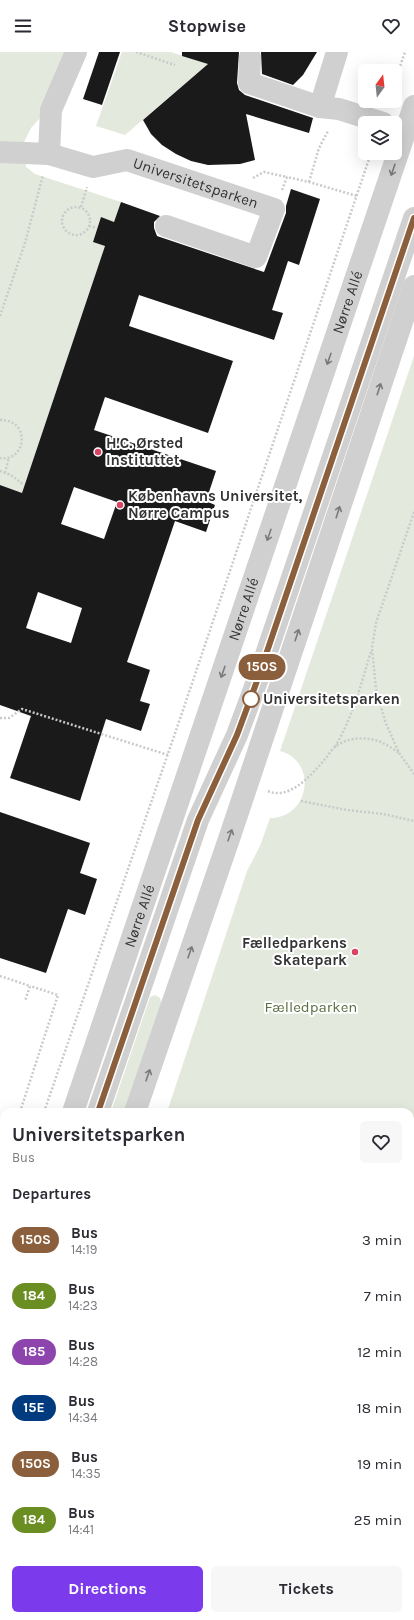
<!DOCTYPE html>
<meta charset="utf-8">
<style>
:root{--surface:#fff;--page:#f7f7f7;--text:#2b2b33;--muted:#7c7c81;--accent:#7c3aed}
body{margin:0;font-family:Karla,sans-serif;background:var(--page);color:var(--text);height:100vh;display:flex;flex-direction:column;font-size:15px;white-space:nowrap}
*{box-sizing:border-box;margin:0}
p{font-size:13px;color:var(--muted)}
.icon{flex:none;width:22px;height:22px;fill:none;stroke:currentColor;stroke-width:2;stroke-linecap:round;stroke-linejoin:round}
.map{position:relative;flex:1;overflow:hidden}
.details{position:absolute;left:0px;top:1056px;width:414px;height:512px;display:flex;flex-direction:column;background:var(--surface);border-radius:12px 12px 0 0;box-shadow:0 4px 16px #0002}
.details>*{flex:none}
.badge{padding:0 8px;border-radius:13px;font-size:14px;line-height:26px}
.needle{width:26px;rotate:15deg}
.buttons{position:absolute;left:358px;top:12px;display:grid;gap:8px}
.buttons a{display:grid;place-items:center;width:44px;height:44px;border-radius:6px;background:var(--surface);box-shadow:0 4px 16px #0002;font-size:20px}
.map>.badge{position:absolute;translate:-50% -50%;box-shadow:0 0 0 2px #fff}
h2{padding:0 12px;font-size:15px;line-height:36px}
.round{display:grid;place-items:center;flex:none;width:42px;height:42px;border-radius:6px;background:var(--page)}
.headline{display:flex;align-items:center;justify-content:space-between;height:68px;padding:0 12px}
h1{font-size:19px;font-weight:700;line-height:30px}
.primary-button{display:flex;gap:8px;margin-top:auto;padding:8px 12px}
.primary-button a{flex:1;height:46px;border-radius:6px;background:var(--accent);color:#fff;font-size:16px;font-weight:700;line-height:46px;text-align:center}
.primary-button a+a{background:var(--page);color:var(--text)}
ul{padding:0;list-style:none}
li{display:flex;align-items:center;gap:12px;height:56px;padding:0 12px}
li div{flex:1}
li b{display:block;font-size:15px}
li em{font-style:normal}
li .badge{min-width:44px;font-weight:700;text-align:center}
header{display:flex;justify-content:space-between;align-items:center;height:52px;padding:0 12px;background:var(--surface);font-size:18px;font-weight:700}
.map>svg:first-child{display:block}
</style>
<header><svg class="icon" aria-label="menu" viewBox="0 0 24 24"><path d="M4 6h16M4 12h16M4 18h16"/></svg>Stopwise<svg class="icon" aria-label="heart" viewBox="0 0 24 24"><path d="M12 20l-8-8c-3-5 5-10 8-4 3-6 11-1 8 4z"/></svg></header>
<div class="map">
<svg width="414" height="1568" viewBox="0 0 414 1568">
<rect width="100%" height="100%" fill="#fff"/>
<g fill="#e4e9dd">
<path d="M 0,0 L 68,0 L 40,66 L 31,76 L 24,90 L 26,115 L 35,122 L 121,150 L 114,170 L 101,165 L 93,190 L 105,194 L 22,441 L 0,433 Z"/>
<path d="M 122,0 L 171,0 L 208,12 L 125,83 L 96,74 Z"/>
<path d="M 414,304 L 414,1067 L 410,1069 L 410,1060 L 167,1060 L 247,819 L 260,794 L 270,766 C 310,766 318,709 280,699 Z"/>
<path d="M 155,943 L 160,946 L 162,952 L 124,1060 L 111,1060 L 150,945 Z"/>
<path d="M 2,1380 L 4,1382 L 4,1410 L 0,1422 L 0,1386 Z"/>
</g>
<g fill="#1a1a1a" fill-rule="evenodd">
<path d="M 99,0 L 120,0 L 102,53 L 83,47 Z"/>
<path d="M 182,0 L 239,0 L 237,31 L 239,38 L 245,43 L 313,66 L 309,81 L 246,62 L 255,108 L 240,112 L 208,113 L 191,109 L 176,102 L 162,93 L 151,82 L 143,68 L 208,12 L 182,4 Z"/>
<path d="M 261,0 L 317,0 L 303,23 L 293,33 L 262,22 Z"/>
<path d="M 291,137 L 320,147 L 299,213 L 288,209 L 272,258 L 283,261 L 274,288 L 139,243 L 129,274 L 233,309 L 208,381 L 105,345 L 94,378 L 216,419 L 206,449 L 215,453 L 206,480 L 175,469 L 127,610 L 150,618 L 140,649 L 150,652 L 141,679 L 106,667 L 80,749 L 10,726 L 31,664 L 0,653 L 0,433 L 22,441 L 105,194 L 93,190 L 101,165 L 114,170 L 121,150 L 160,164 L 154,170 L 154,176 L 157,184 L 264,220 L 286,161 L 286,154 ZM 74,435 L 117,450 L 104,487 L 61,472 ZM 38,540 L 82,556 L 71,591 L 26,576 Z"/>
<path d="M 0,760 L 90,791 L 80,821 L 97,827 L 85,863 L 68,857 L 46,921 L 0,906 Z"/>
</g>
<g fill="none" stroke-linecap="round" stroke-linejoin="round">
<g stroke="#cacaca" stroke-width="2.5" stroke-dasharray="2 2" stroke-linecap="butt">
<path d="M 136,0 L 175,13"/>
<path d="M 395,29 L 405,0"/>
<path d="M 253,126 L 264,120 L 287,125"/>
<path d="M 309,130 L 319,96 L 328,79"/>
<path d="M 282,138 L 287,125 L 309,130 L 357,144"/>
<circle cx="76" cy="169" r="14"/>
<path d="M 81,155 L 87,135"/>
<path d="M 89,174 L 97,176"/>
<path d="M 0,264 L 25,191 L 43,123"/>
<path d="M 0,368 C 31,367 27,410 0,406"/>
<path d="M 0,419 L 11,423 L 24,433"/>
<path d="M 5,421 L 9,405"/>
<path d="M 414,460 L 376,571 L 372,596 L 376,637 L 385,669 L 399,701 L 414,722"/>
<path d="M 0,666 L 9,666 L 22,657 L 168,703"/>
<path d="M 335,695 C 353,664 361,633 371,599"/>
<path d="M 268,739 C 290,749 313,721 326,706 C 329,702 332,697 336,694 C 349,685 368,684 383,691 C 388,694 394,697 399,701"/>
<path d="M 301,749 L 347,758 L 383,762 L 414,769"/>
<path d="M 0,924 L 30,934 L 25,949"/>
<path d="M 20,1060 L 58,943 L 30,934"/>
<path d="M 44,1060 L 181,664 L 371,101"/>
<path d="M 0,1068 L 4,1069"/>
<path d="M 0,1119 L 4,1107"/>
<path d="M 0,1188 L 4,1176"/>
</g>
<g stroke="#d0d0d0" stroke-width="22">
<path d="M 250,5 L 249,31 L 320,55 L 339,57 L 383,71"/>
<path d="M 320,55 L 337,0"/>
<path id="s1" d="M 0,100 L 49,102 L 93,115 L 127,108 L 274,157 L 256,205 L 166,174"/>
<path d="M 49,102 L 51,58 L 76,0"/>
<path id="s2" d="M 73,1060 L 414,54"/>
<path d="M 98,1060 L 198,768 L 237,683 L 257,629 L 414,166"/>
<path d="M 135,1060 L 230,784 L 414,234"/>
<path d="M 410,1096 L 414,1094"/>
<path d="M 0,1273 L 4,1262"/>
<path d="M 0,1348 L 4,1337"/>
<path d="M 0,1460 L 4,1448"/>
</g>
</g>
<defs><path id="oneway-shaft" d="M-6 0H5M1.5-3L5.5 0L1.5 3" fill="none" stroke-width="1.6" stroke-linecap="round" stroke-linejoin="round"/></defs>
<g stroke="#7a7a7a">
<use href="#oneway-shaft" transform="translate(393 118) rotate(109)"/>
<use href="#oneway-shaft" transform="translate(329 307) rotate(109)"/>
<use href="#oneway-shaft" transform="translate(379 337) rotate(-72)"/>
<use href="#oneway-shaft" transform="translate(338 460) rotate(-72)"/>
<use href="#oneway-shaft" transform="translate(269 483) rotate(109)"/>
<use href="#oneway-shaft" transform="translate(297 583) rotate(-72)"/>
<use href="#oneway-shaft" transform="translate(223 620) rotate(109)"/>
<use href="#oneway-shaft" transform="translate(230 783) rotate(-71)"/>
<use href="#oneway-shaft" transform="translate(190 900) rotate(-71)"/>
<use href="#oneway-shaft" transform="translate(148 1023) rotate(-71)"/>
</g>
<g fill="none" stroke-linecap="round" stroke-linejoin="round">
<defs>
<path id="line" d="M 98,1060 L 198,768 L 237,683 L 257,629 L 414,166"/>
</defs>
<use href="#line" stroke="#fff" stroke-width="9"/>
<use href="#line" stroke="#8b5e3c" stroke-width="6"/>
</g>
<g fill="#da4464" stroke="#fff" stroke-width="1.5">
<circle cx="98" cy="400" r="4"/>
<circle cx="120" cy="453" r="4"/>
<circle cx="355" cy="900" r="4"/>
</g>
<circle fill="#fff" stroke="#8b5e3c" stroke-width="2" cx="251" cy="647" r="8"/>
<g text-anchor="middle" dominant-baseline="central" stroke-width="4" stroke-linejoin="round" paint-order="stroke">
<g font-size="15" fill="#333" stroke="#fff">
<text stroke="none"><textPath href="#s1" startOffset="202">Universitetsparken</textPath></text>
<text stroke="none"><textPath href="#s2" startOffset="855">Nørre Allé</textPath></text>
<text stroke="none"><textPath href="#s2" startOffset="531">Nørre Allé</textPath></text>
<text stroke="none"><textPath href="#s2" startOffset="207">Nørre Allé</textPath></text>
</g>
<g font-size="15" font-weight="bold" fill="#333" stroke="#fff" text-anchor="start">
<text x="106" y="391">H.C. Ørsted<tspan x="106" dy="17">Instituttet</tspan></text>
<text x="128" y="444">Københavns Universitet,<tspan x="128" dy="17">Nørre Campus</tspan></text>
<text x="347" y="891" text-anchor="end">Fælledparkens<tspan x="347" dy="17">Skatepark</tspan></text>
</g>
<g font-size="15" font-weight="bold" fill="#333" stroke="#fff" text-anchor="start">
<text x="263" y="647">Universitetsparken</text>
</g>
<g font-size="15" fill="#5c6d42" stroke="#fff">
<text x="311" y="955">Fælledparken</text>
</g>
</g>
</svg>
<div class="buttons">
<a><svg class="needle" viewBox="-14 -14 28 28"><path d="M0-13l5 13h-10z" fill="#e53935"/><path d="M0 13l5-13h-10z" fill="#7c7c81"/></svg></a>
<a><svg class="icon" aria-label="layers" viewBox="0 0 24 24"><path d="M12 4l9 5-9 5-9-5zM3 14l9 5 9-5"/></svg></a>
</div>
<b class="badge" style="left:262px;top:615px;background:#8b5e3c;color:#fff">150S</b>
<section class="details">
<div class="headline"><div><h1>Universitetsparken</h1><p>Bus</p></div><a class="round"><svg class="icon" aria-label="heart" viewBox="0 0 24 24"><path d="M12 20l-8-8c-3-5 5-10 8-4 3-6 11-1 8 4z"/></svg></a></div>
<h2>Departures</h2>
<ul>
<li><span class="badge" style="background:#8b5e3c;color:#fff">150S</span><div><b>Bus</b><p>14:19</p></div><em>3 min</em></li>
<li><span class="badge" style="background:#6b8e23;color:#fff">184</span><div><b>Bus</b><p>14:23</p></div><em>7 min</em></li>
<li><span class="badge" style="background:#8e44ad;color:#fff">185</span><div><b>Bus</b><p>14:28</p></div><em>12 min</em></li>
<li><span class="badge" style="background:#003b80;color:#fff">15E</span><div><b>Bus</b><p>14:34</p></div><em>18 min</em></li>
<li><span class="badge" style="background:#8b5e3c;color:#fff">150S</span><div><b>Bus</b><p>14:35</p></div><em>19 min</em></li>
<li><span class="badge" style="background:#6b8e23;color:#fff">184</span><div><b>Bus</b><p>14:41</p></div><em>25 min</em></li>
</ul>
<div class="primary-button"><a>Directions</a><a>Tickets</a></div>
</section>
</div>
